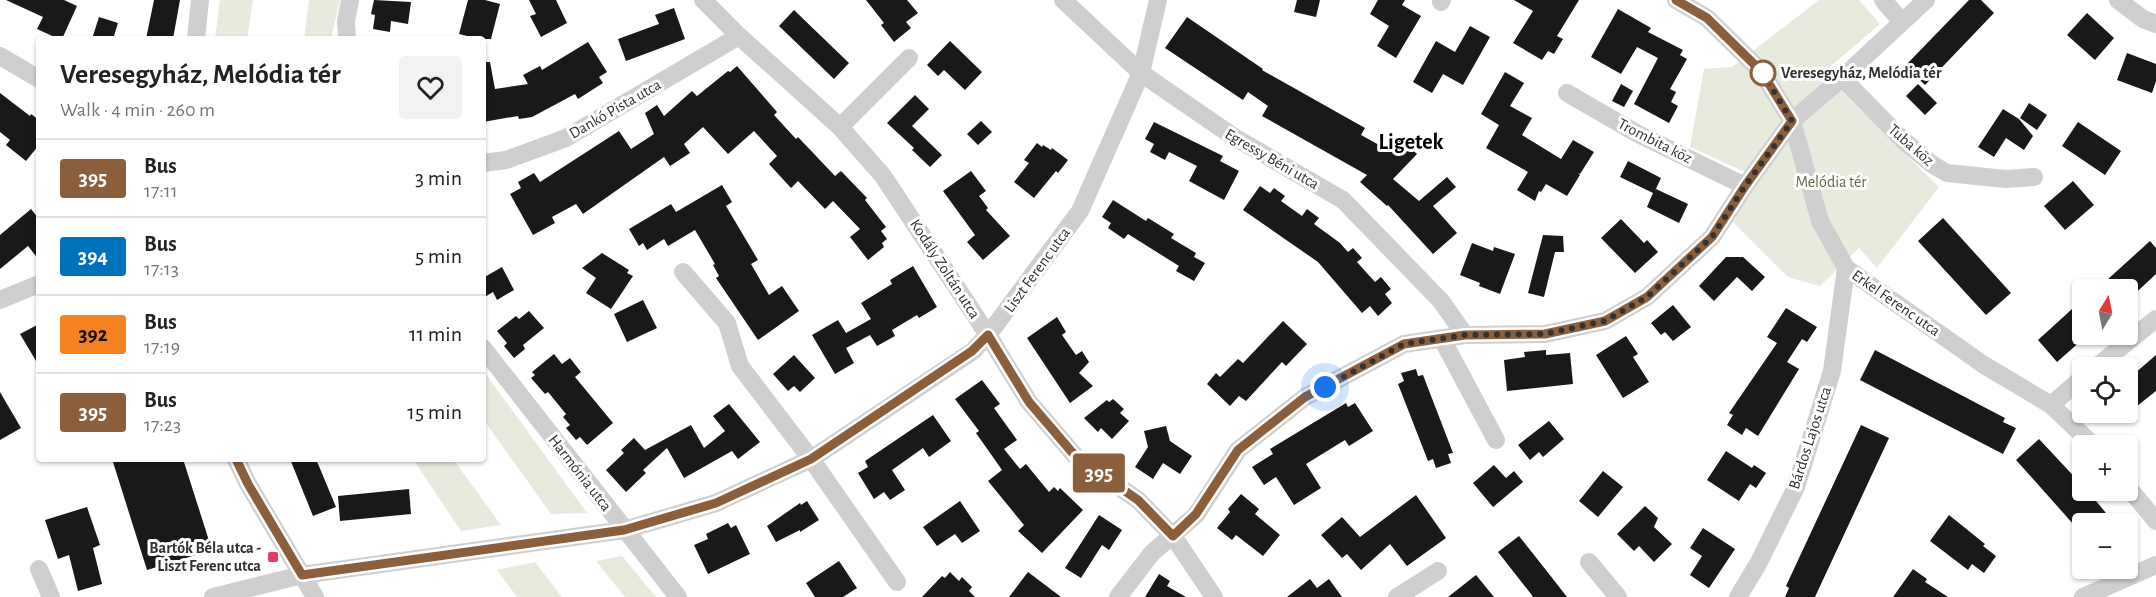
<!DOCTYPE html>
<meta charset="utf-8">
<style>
:root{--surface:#fff;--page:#f2f2f2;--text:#222;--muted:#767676;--line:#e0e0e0}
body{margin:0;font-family:"Alegreya Sans",sans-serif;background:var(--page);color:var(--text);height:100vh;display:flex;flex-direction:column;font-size:22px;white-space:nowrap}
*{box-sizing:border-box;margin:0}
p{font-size:20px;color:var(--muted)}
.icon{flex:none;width:33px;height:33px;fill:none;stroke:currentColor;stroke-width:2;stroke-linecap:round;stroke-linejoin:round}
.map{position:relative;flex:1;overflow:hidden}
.details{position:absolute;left:36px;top:36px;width:450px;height:426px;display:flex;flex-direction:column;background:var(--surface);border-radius:6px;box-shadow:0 2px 4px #0004}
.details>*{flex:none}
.badge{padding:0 12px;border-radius:4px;font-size:21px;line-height:39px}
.needle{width:39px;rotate:10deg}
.tools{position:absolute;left:2072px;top:279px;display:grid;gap:12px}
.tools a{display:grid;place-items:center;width:66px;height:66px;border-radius:6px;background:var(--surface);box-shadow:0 2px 4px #0004;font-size:30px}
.you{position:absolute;width:30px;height:30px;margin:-15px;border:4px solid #fff;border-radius:50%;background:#1a73e8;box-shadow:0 0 0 9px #1a73e833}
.map>.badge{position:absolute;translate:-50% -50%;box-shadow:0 0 0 3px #fff}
.round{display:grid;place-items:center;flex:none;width:63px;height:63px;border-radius:6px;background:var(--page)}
.summary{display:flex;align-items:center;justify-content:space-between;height:102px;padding:0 24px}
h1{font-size:28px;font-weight:700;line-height:45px}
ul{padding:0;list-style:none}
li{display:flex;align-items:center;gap:18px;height:78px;padding:0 24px;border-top:2px solid var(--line)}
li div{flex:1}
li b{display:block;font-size:22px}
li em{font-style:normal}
li .badge{min-width:66px;font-weight:700;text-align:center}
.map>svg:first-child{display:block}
</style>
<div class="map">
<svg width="2156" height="597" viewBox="0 0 2156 597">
<rect width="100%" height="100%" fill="#fff"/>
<g fill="#e7ebde">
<path d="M 220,0 L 253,0 L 247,39 L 215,39 Z"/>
<path d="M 309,0 L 340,0 L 331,39 L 304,39 Z"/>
<path d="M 1819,0 L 1859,0 L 1880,24 L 1823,73 L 1939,187 L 1877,268 L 1859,248 L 1820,286 L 1788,277 L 1733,222 L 1758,178 L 1690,147 L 1704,69 L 1732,67 Z"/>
<path d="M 483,370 L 587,513 L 551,514 L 483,419 Z"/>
<path d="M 413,459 L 453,459 L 501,525 L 461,531 Z"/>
<path d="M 622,556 L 656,597 L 625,597 L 596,561 Z"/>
<path d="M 535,562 L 562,597 L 517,597 L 497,570 Z"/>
</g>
<g fill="#191919">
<path d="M 6,0 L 64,0 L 77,6 L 62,39 L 59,39 L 37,29 L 43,17 Z"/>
<path d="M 154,0 L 180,0 L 173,39 L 146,39 Z"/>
<path d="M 374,0 L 411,2 L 408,24 L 391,21 L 390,32 L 373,29 L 375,15 L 371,14 Z"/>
<path d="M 468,0 L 485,0 L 500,4 L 491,39 L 470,39 L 471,37 L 459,34 Z"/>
<path d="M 529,0 L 556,0 L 567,23 L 541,37 L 530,16 L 536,14 Z"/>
<path d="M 866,0 L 907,0 L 918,13 L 906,22 L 911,28 L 894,42 L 881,25 L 884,23 Z"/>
<path d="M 1297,0 L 1320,0 L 1316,17 L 1294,12 Z"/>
<path d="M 1378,0 L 1405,0 L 1402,5 L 1421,16 L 1396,58 L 1377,46 L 1389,26 L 1370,14 Z"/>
<path d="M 1514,0 L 1579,0 L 1557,36 L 1563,39 L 1554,54 L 1548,51 L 1542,60 L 1513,43 L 1533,11 Z"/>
<path d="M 1969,0 L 1981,0 L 1994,13 L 1925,85 L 1905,66 Z"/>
<path d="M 674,8 L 685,39 L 626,61 L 618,39 L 659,24 L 655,15 Z"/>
<path d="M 1618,9 L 1651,28 L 1648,32 L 1683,50 L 1680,55 L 1687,59 L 1670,89 L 1676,92 L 1671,102 L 1678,106 L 1669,123 L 1634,104 L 1658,58 L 1637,47 L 1621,74 L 1591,57 Z"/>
<path d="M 794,10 L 849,63 L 834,79 L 779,26 Z"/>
<path d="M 2087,13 L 2114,38 L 2095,60 L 2067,35 Z"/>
<path d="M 99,17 L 118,23 L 113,39 L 92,39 Z"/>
<path d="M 1187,17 L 1263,69 L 1262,70 L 1365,128 L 1361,135 L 1390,151 L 1401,139 L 1417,154 L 1393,179 L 1419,201 L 1447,177 L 1456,187 L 1433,206 L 1457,233 L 1433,254 L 1388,205 L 1387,206 L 1360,182 L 1367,175 L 1262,116 L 1268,106 L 1248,92 L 1243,100 L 1165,48 Z"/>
<path d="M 1470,26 L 1490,37 L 1463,85 L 1443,74 L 1432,93 L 1413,82 L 1436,41 L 1455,52 Z"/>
<path d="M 950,41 L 982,72 L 965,90 L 944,70 L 938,76 L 927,65 Z"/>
<path d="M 588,42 L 607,72 L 599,77 L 603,83 L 578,99 L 575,94 L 532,117 L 519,119 L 518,116 L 483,122 L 483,62 L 490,62 L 495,89 L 528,84 L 523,75 L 540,66 L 542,70 Z"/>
<path d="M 2127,53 L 2156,64 L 2156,81 L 2152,93 L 2117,80 Z"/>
<path d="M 737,66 L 777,112 L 774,115 L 796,139 L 798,137 L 835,176 L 841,171 L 867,198 L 865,200 L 886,227 L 881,231 L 887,239 L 882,243 L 884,247 L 868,260 L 850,237 L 860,229 L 833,201 L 825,209 L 798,181 L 791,188 L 769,164 L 777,156 L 754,131 L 728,154 L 703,127 L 684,144 L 690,153 L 670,166 L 664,157 L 583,214 L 576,204 L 552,217 L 555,223 L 533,235 L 510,194 L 521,188 L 518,182 L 534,173 L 540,182 L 619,131 L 631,149 L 654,134 L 645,113 L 657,105 L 664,116 L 692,91 L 697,96 L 728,71 L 730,72 Z"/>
<path d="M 1505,72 L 1524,83 L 1510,106 L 1532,118 L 1522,135 L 1561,159 L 1573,140 L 1594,152 L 1580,174 L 1578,173 L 1580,175 L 1567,196 L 1546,184 L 1541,192 L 1539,191 L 1535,201 L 1517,190 L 1528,172 L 1486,148 L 1499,125 L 1481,114 Z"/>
<path d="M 1621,84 L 1633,91 L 1624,107 L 1612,101 Z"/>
<path d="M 1918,84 L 1937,103 L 1925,115 L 1906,96 Z"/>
<path d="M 0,93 L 30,116 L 31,114 L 39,120 L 39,145 L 26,161 L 6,145 L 10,140 L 0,132 Z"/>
<path d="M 915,95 L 929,109 L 912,126 L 942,155 L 930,167 L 912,150 L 914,148 L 887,123 Z"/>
<path d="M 2029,103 L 2047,115 L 2037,130 L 2020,118 Z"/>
<path d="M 2003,109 L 2019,119 L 2033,136 L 2024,150 L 2006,138 L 1994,157 L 1978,147 Z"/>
<path d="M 981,121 L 992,132 L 978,145 L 967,134 Z"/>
<path d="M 1154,122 L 1223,156 L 1220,161 L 1239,171 L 1224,200 L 1189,181 L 1197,166 L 1169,152 L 1165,160 L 1150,152 L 1154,144 L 1145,139 Z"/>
<path d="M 2078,122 L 2121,151 L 2105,175 L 2062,146 Z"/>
<path d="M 1037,143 L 1042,147 L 1043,145 L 1051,150 L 1052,148 L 1068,160 L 1058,173 L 1056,171 L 1034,198 L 1014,182 L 1029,163 L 1024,160 Z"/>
<path d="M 1628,161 L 1661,178 L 1654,193 L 1656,189 L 1688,204 L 1679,223 L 1647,207 L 1653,193 L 1620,177 Z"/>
<path d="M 971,171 L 986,191 L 979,196 L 988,208 L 986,210 L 1010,236 L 983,260 L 967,242 L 975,235 L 943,191 Z"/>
<path d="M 2073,181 L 2094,205 L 2065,230 L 2044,206 Z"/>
<path d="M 722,185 L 732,202 L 726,206 L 758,260 L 751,264 L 769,295 L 782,286 L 799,311 L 758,340 L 716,278 L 719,276 L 713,265 L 715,264 L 695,230 L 668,246 L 664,239 L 647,250 L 643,243 L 639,246 L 629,229 L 671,204 L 676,212 Z"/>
<path d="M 1260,186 L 1270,193 L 1274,188 L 1285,196 L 1281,201 L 1302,216 L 1307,209 L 1319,218 L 1314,224 L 1340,243 L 1348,252 L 1353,248 L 1362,258 L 1357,262 L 1375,282 L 1381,277 L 1391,289 L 1385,294 L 1392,303 L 1378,316 L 1370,306 L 1362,313 L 1318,262 L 1243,210 Z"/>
<path d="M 1113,200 L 1146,221 L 1148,218 L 1174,234 L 1171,238 L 1196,253 L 1194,257 L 1205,263 L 1194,281 L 1176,271 L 1179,266 L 1128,234 L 1124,239 L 1108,228 L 1111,223 L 1102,217 Z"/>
<path d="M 31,209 L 39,219 L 39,260 L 28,246 L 0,269 L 0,235 Z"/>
<path d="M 1943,218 L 2011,293 L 1986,315 L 1918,241 Z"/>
<path d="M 1621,219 L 1644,243 L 1647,240 L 1658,252 L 1635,273 L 1601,238 Z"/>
<path d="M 1543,235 L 1563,236 L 1564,252 L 1555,252 L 1544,297 L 1528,293 Z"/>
<path d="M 2150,241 L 2156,248 L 2156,274 L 2127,301 L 2127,290 L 2096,290 Z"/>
<path d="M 1472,243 L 1493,251 L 1494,247 L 1515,254 L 1500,294 L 1479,286 L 1480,283 L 1460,275 Z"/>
<path d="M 602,253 L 629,270 L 627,273 L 633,276 L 611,309 L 586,293 L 596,278 L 582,268 Z"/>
<path d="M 1726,257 L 1743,257 L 1765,277 L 1752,291 L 1737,277 L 1714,301 L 1699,286 Z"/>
<path d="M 913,266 L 937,307 L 919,318 L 917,315 L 892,330 L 895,336 L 877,346 L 870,335 L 846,348 L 854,363 L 835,374 L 812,335 L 838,320 L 846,333 L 871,319 L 861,303 L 892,284 L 890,280 Z"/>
<path d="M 502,267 L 514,290 L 497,300 L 493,292 L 483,298 L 483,278 Z"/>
<path d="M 643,300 L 657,328 L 627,342 L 614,314 Z"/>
<path d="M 2082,300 L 2082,340 L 2057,362 L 2038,340 Z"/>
<path d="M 1673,305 L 1691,327 L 1673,341 L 1665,332 L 1661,335 L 1651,323 Z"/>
<path d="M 1786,308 L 1817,327 L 1807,342 L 1802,339 L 1787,362 L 1799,369 L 1758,436 L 1746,428 L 1742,435 L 1727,425 L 1733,415 L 1729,413 L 1777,343 L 1767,337 Z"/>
<path d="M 529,311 L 544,328 L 523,345 L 525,349 L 514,358 L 504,346 L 507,343 L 497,331 L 516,316 L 519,319 Z"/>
<path d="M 1057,317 L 1066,332 L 1062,335 L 1076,355 L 1082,351 L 1089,362 L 1079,373 L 1093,386 L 1070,403 L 1027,338 Z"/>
<path d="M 1283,321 L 1307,344 L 1286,366 L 1282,362 L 1246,401 L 1239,396 L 1230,406 L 1207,384 L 1216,373 L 1220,377 L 1238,359 L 1243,363 Z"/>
<path d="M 39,324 L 39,366 L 20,334 Z"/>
<path d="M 1626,336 L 1638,354 L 1633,357 L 1649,382 L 1623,398 L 1596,355 Z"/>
<path d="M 1546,350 L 1546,355 L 1570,353 L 1573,384 L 1507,391 L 1504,360 L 1525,357 L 1524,352 Z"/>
<path d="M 1875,350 L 2005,418 L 2003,422 L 2016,428 L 2003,454 L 1860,380 Z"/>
<path d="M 554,354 L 562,364 L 570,358 L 581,372 L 575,377 L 613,423 L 587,445 L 580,437 L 576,440 L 566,428 L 570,425 L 563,417 L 566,414 L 548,392 L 545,394 L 531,378 L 535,375 L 532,372 Z"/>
<path d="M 794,355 L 815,378 L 800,392 L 794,386 L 788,391 L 773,374 Z"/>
<path d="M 2156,355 L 2156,391 L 2127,414 L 2127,380 Z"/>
<path d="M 1416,369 L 1418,376 L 1423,375 L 1453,453 L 1448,454 L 1451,463 L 1436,468 L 1433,459 L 1428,461 L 1398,384 L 1404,381 L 1401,373 Z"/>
<path d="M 982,380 L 1000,404 L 994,408 L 1017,440 L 1004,449 L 1020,469 L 1026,464 L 1049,492 L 1054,487 L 1058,491 L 1060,488 L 1083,510 L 1042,553 L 1018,531 L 1024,525 L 988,481 L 1002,470 L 976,433 L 979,431 L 955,399 Z"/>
<path d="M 0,392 L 21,428 L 0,440 Z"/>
<path d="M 1113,399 L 1124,409 L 1120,413 L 1129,421 L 1112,439 L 1101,428 L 1098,432 L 1084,418 L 1107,400 L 1109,402 Z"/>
<path d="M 1346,403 L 1348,407 L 1355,403 L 1373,431 L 1349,446 L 1345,440 L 1306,464 L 1321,488 L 1294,505 L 1276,477 L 1264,485 L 1252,467 L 1273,454 L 1270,449 Z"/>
<path d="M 729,404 L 760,442 L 738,459 L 732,451 L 684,478 L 667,448 L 643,470 L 646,473 L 626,492 L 606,470 L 624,453 L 621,450 L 634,438 L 645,450 L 691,425 L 704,448 L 725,431 L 713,416 Z"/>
<path d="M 933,415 L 951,441 L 929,457 L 923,448 L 892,470 L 905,490 L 890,500 L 884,492 L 874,499 L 858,473 L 868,467 L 865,461 Z"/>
<path d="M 1549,421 L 1564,439 L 1543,457 L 1539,452 L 1530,460 L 1518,445 Z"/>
<path d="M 1861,425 L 1889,438 L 1815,597 L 1785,597 L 1789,588 L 1786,586 Z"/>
<path d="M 1166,426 L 1170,441 L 1192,456 L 1180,474 L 1163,463 L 1153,479 L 1135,467 L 1148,447 L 1144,431 Z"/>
<path d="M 2039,439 L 2082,485 L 2082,490 L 2087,490 L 2115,524 L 2082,524 L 2082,534 L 2034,480 L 2016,460 Z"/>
<path d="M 1726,451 L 1752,468 L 1754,465 L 1766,473 L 1756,488 L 1750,484 L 1739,501 L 1707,480 Z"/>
<path d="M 122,459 L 183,459 L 212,550 L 147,570 L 113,462 Z"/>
<path d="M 290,459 L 316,459 L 336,507 L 313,516 Z"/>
<path d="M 1494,465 L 1506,478 L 1514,471 L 1523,482 L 1493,507 L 1473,483 Z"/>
<path d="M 1603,471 L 1623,487 L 1598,517 L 1579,501 Z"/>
<path d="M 409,489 L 411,514 L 340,521 L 338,496 Z"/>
<path d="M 1241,494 L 1259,509 L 1255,514 L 1280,535 L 1263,556 L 1236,535 L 1232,540 L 1217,528 L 1230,512 L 1228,509 Z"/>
<path d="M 1416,495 L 1446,538 L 1407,566 L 1390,544 L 1361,570 L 1347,554 L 1342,558 L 1321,535 L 1342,517 L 1360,537 Z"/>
<path d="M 807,501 L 819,520 L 800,532 L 800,530 L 776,542 L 767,526 L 800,503 L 801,505 Z"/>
<path d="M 960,501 L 980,531 L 962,543 L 955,534 L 937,546 L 923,527 Z"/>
<path d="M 1645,506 L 1658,518 L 1654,527 L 1672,544 L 1654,562 L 1639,546 L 1634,551 L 1617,534 Z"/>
<path d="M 87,507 L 100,545 L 93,548 L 102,584 L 78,591 L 69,555 L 58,559 L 45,520 Z"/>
<path d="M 1099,515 L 1122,530 L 1109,550 L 1102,545 L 1081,578 L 1065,568 Z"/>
<path d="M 1949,515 L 1985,544 L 1983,546 L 1996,556 L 1984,573 L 1972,564 L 1968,570 L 1930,541 Z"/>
<path d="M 728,523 L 731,528 L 736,525 L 750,554 L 708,574 L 694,545 L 708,539 L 706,534 Z"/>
<path d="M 1703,528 L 1735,549 L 1709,588 L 1690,575 L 1702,556 L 1690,548 Z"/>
<path d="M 1519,536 L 1553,579 L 1567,597 L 1533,597 L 1531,594 L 1498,552 Z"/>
<path d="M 839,561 L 857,588 L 843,597 L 815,597 L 806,583 Z"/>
<path d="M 1913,569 L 1927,579 L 1925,582 L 1948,597 L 1893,597 Z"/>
<path d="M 950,572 L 959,581 L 962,577 L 972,587 L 969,591 L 975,597 L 922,597 L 942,576 L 945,578 Z"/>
<path d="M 1028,572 L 1061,597 L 1009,597 Z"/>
<path d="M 1159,574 L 1170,581 L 1167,586 L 1186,597 L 1145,597 Z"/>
<path d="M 1476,575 L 1494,597 L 1448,597 Z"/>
<path d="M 1310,579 L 1317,588 L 1329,579 L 1342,597 L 1287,597 Z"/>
</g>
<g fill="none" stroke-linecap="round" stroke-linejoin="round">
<g stroke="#cfcfcf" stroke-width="18">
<path d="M 703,0 L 739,36 L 840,127 L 883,176 L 988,335 L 1029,402 L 1077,458 L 1138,500 L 1173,536 L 1214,597"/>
<path d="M 1063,0 L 1141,73 L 1234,137 L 1343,200 L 1441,301 L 1465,335"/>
<path d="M 1676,0 L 1707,18 L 1761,71 L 1792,121 L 1820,221 L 1846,268 L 1984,365 L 2051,405 L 2094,446"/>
<path d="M 1883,0 L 1902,22"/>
<path d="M 2118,0 L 2143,19 L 2156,24"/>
<path d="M 1441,2 L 1442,0"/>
<path d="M 196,39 L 200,0"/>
<path d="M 347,39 L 346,21 L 350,0"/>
<path d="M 0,56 L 39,79"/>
<path d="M 1842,78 L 1904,141 L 1933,165 L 1947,173 L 2006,179 L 2034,177"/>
<path d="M 1567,93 L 1638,134 L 1745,186"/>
<path d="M 840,127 L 909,58"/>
<path d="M 483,163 L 506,160 L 566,138 L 739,36"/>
<path d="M 683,272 L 727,323 L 740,366 L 811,459 L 897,582"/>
<path d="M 0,300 L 39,284"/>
<path d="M 1442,339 L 1496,440"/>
<path d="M 483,348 L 678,597"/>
<path d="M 2095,368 L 2156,319"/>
<path d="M 2051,405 L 2082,378"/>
<path d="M 236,459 L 248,484 L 315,597"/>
<path d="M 2127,486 L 2156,521"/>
<path d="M 1589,562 L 1618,597"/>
<path d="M 39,569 L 51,597"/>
<path d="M 213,597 L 302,575 L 624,530 L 716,503 L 811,459 L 973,351 L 988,335 L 1080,211 L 1141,73 L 1158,0"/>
<path d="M 1118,597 L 1152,553 L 1196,515 L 1238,450 L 1305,397 L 1404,344 L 1465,335 L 1545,334 L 1605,321 L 1647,297 L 1712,237 L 1745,186 L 1792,121 L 1842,78 L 1926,0"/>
<path d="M 1397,597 L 1438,571"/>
<path d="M 1738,597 L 1758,564 L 1796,487 L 1832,371 L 1846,268"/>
<path d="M 2083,597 L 2156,565"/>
</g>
</g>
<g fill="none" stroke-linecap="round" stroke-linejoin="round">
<defs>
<path id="line" d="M 236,459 L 248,484 L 302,575 L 624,530 L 716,503 L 811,459 L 972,351 L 988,335 L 1029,402 L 1077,458 L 1138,500 L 1173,536 L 1196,514 L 1238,450 L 1305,397 L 1404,344 L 1465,335 L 1545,334 L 1605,321 L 1647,297 L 1712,237 L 1745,186 L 1792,121 L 1761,71 L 1707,18 L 1676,0"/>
</defs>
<use href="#line" stroke="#fff" stroke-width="14"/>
<use href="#line" stroke="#8b5e3c" stroke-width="9"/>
<path stroke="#323232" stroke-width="6" stroke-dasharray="0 10.8" d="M 1325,387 L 1404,344 L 1465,335 L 1545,334 L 1605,321 L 1647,297 L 1712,237 L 1745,186 L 1792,121 L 1761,71 L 1763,73"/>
</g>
<circle fill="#fff" stroke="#8b5e3c" stroke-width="3" cx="1763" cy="73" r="12"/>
<rect fill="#e23b69" stroke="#fff" stroke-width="2" x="267" y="551" width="12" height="12" rx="3"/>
<g text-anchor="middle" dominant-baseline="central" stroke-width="6" stroke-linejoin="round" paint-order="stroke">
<g font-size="16" font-weight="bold" fill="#323232" stroke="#fff" text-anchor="start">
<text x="1781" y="73">Veresegyház, Melódia tér</text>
</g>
<g font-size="16" fill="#323232" stroke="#fff">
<text transform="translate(615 109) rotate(-30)">Dankó Pista utca</text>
<text transform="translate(1655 141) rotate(27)">Trombita köz</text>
<text transform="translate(1911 145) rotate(41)">Tuba köz</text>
<text transform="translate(1272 159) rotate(30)">Egressy Béni utca</text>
<text transform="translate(945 269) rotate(57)">Kodály Zoltán utca</text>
<text transform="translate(1037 270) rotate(-54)">Liszt Ferenc utca</text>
<text transform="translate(1896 303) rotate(35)">Erkel Ferenc utca</text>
<text transform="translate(1810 438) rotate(-72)">Bárdos Lajos utca</text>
<text transform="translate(580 473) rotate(52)">Harmónia utca</text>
</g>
<g font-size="16" fill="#5e6d3f" stroke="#fff">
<text x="1831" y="182">Melódia tér</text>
</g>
<g font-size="16" font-weight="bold" fill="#323232" stroke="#fff" text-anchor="end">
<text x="261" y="548">Bartók Béla utca -<tspan x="261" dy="18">Liszt Ferenc utca</tspan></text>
</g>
<g font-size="22" font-weight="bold" fill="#000" stroke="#fff">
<text x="1411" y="142">Ligetek</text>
</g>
</g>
</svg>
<div class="tools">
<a><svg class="needle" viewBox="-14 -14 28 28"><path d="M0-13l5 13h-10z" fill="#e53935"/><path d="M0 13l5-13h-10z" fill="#767676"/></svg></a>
<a><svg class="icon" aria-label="locate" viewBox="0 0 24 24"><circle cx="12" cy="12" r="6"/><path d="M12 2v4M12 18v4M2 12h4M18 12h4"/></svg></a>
<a>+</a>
<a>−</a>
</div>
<div class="you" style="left:1325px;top:387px"></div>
<b class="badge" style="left:1099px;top:473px;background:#8b5e3c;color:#fff">395</b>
<section class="details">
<div class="summary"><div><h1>Veresegyház, Melódia tér</h1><p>Walk · 4 min · 260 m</p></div><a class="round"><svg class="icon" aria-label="heart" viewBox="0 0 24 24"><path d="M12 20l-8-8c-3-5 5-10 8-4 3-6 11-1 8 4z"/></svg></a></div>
<ul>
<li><span class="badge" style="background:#8b5e3c;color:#fff">395</span><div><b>Bus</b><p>17:11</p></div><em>3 min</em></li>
<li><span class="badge" style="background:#0072bc;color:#fff">394</span><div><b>Bus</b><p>17:13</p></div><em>5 min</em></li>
<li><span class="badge" style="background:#f58220;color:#111">392</span><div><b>Bus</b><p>17:19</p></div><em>11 min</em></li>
<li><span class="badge" style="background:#8b5e3c;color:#fff">395</span><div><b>Bus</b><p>17:23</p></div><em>15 min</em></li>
</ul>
</section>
</div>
